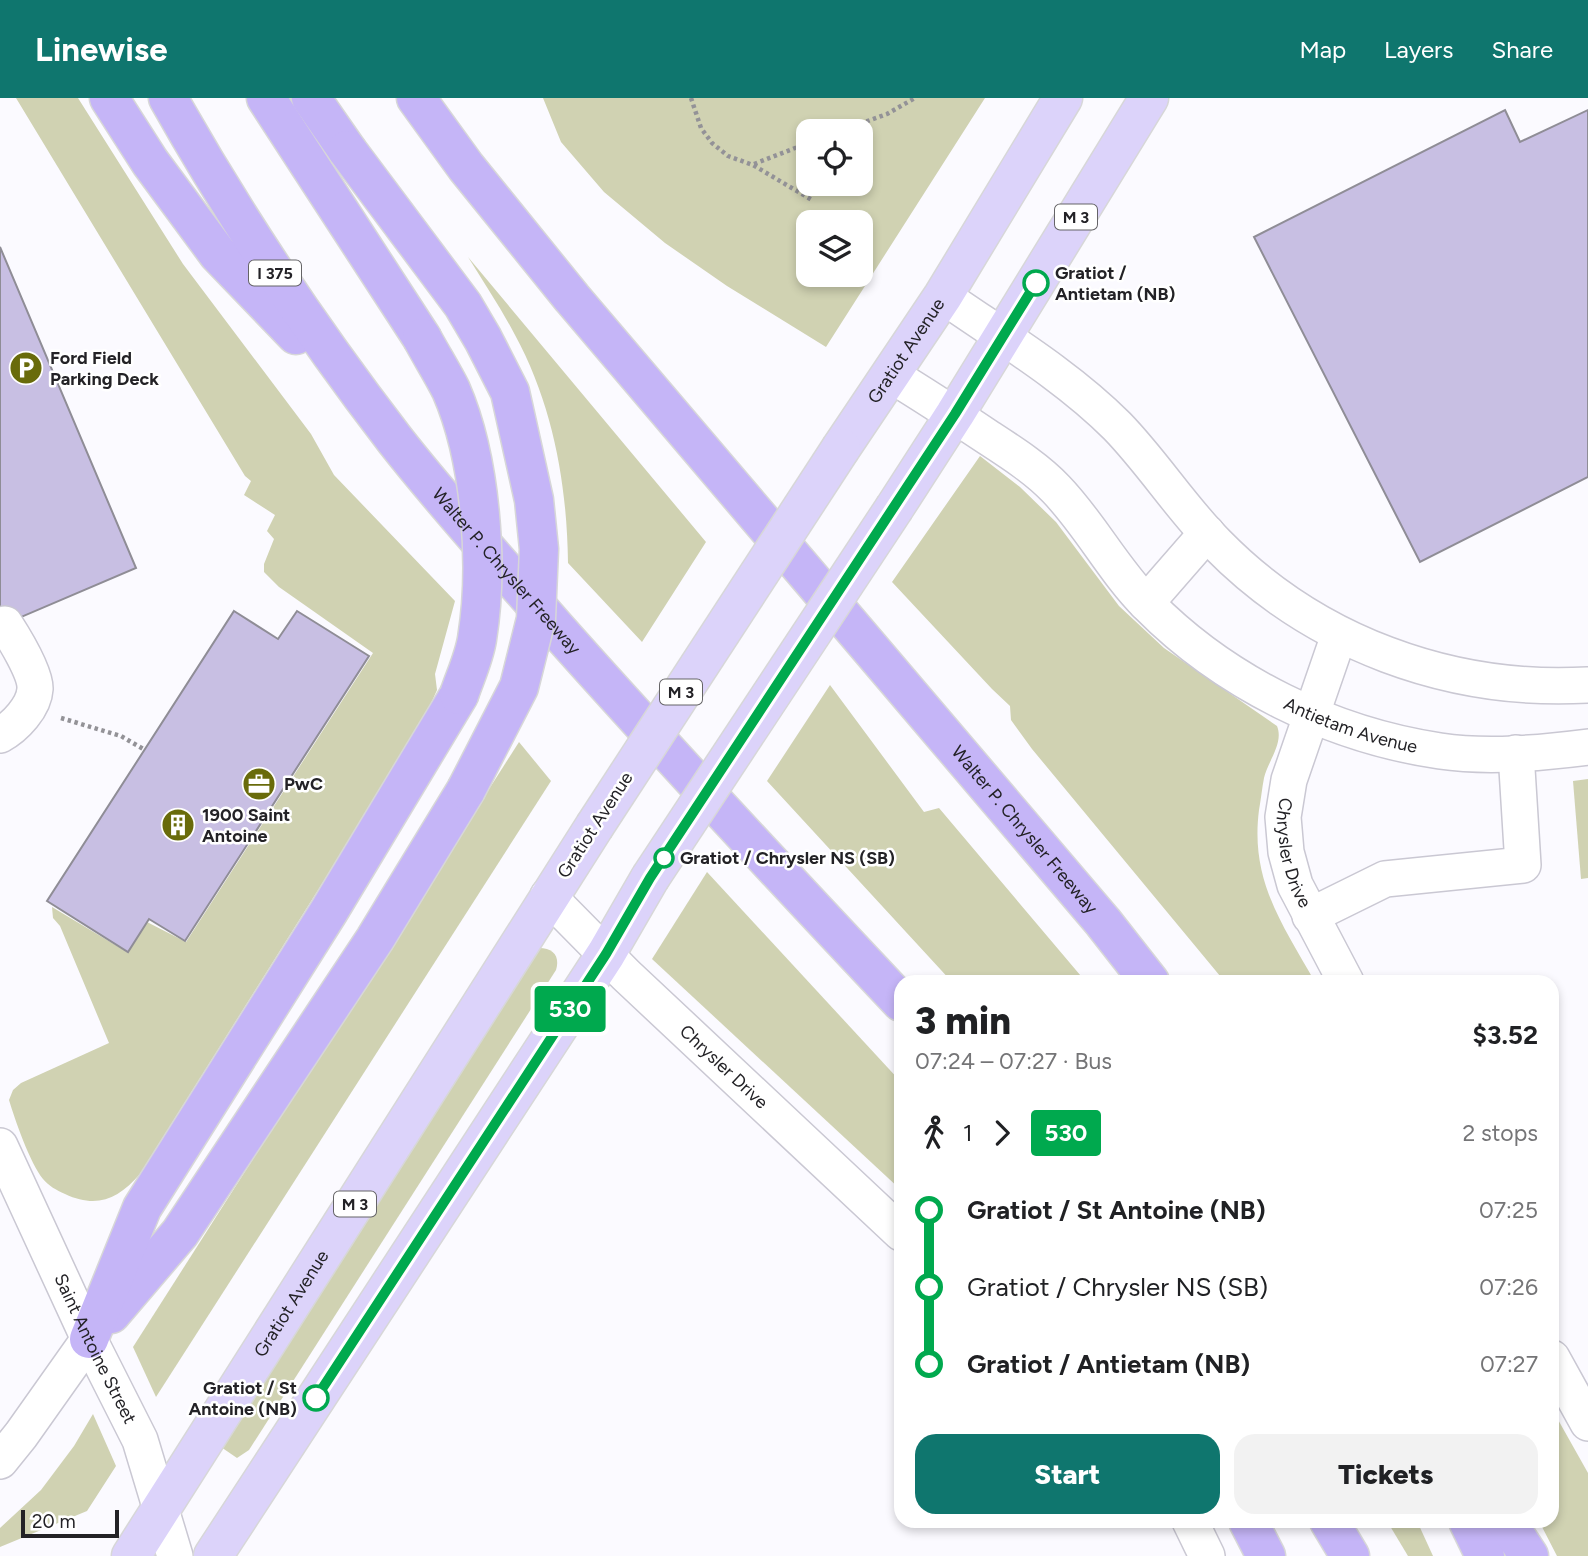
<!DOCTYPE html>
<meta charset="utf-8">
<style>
:root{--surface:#fff;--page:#f2f2f2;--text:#202124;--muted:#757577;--accent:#0f766e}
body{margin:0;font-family:Figtree,sans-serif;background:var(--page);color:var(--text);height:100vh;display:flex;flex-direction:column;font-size:26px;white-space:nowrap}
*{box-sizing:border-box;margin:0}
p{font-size:23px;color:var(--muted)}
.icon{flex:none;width:38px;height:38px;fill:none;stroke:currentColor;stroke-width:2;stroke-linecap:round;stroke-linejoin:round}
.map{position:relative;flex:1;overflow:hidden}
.sheet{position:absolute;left:894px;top:877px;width:665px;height:553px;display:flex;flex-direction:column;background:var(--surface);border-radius:21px;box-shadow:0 4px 10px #0003}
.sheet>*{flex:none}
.badge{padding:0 14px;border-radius:5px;font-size:24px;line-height:46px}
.controls{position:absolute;left:796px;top:21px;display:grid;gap:14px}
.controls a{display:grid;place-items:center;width:77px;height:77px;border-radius:14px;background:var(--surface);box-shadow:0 4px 10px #0003;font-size:35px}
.scale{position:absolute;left:21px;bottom:18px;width:98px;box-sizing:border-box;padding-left:7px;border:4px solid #232226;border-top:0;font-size:19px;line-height:24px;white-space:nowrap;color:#232226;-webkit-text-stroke:5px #fff;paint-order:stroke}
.map>.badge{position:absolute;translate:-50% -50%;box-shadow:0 0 0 4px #fff}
.legs{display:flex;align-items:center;gap:10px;height:77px;padding:0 21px;font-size:23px}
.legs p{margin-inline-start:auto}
.overview{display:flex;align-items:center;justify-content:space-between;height:119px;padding:0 21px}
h1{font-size:38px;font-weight:800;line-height:52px}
.button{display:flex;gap:14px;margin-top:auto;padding:14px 21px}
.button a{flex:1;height:80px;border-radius:21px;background:var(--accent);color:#fff;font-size:28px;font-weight:800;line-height:80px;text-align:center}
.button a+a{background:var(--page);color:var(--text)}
ul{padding:0 21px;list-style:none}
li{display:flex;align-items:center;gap:24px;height:77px;font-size:26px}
li i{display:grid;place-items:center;width:10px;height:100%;margin:0 9px;background:currentColor}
li i::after{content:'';width:18px;height:18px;margin:-9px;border:5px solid;border-radius:50%;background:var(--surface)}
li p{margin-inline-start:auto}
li:first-child i{background:linear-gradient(#0000 50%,currentColor 0)}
li:last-child i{background:linear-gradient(currentColor 50%,#0000 0)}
header{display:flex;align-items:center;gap:42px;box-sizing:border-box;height:98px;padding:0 35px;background:var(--accent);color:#fff}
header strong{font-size:33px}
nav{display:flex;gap:38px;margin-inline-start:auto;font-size:24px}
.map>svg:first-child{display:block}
</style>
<header>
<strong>Linewise</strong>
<nav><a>Map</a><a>Layers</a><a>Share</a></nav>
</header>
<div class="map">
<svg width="1588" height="1458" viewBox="0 0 1588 1458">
<rect width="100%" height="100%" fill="#fbfaff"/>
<g fill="#d0d2b2" fill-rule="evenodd">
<path d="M 16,0 L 78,0 L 183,166 L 311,336 L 334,377 L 455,503 L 435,576 L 437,592 L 421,628 L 140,1076 C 118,1101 97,1111 65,1096 C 56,1092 49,1088 43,1081 C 30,1065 15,1022 9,1002 L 13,992 L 21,985 L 109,945 L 60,828 L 53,820 L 52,809 L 127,854 L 147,824 L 186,844 L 373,555 L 279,489 L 264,474 L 264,466 L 274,441 L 267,433 L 275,417 L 244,397 L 251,383 L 245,378 Z"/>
<path d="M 543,0 L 985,0 L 826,249 L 727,188 L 665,145 L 604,94 L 561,44 ZM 808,33 L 861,33 L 861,86 L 808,86 ZM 808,124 L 861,124 L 861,177 L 808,177 Z"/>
<path d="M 468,159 L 706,444 L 642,544 L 568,465 C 567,386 553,307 515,237 C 501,210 484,185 468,159 Z"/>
<path d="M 980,358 L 1020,389 L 1056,424 L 1119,508 L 1164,550 L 1277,628 C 1284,645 1268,663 1264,680 C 1262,690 1261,701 1259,712 C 1250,782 1282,826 1315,884 L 1225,884 L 1032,651 L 1011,622 L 1010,608 L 992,591 L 892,484 Z"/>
<path d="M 830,587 L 924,714 L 939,710 L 1086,884 L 952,884 L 767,683 Z"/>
<path d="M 519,644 L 551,683 L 156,1299 L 133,1249 Z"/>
<path d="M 1588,681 L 1588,780 L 1581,781 L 1573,683 Z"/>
<path d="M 707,774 L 901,984 L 901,1092 L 652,861 Z"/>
<path d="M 539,850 C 554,850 560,859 556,872 L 249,1352 L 237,1360 L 218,1347 Z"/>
<path d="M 1552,1311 L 1588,1375 L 1588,1458 L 1557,1458 L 1539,1423 L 1552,1423 Z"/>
<path d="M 93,1316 L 116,1368 L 87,1413 L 0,1449 L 0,1430 L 41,1392 L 74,1348 Z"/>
<path d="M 1387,1423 L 1417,1423 L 1433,1458 L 1408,1458 Z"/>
</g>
<g fill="#c8bfe3" stroke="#8f8d96" stroke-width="2">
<path d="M 1505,12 L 1520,44 L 1588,12 L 1588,379 L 1420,464 L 1254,139 Z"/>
<path d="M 0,149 L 136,470 L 0,528 Z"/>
<path d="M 234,513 L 278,541 L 297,513 L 369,558 L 185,843 L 149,821 L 128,854 L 47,803 Z"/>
</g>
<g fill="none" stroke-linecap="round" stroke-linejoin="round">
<defs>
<g id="minor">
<path d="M 943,198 C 1002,239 1066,277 1117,328 C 1153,365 1181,410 1217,446 C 1314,545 1450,595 1588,587"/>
<path id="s1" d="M 891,277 C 924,297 956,318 989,340 C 1012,355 1037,371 1056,391 C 1090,426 1113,472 1148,507 C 1225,585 1332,637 1440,653 C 1488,660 1540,655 1588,649"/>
<path d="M 1146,505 L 1207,435"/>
<path id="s2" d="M 1339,537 L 1289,682 L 1283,719 L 1286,754 L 1295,787 L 1346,884"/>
<path d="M 0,637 C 15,629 34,609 35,591 C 36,575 14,540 5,526"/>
<path id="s3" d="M 548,798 L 626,877 L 901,1135"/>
<path d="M 1310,818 L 1385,781 L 1523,767 L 1516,655"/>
<path id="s4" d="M 0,1048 L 89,1241 L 140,1342 L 175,1458"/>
<path d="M 1552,1260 L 1588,1325"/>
<path d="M 0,1363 L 21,1337 L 89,1241"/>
<path d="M 1190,1423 L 1207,1458"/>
</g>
<g id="major">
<path id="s5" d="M 841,350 L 943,198 L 1063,0"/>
<path d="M 895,409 L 955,316 L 1149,0"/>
<path id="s6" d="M 131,1458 L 594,729"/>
<path d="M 213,1458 L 606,856 L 650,780"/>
</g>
<g id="highway">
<path d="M 109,0 L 150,64 L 218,156 L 296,237"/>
<path id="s7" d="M 168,0 C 235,119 311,233 395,342 C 445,406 501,467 555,529 C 668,656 784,780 901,904"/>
<path d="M 266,0 L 422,240"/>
<path d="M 311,0 L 347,52"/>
<path id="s8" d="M 416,0 L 466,69 L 572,200 L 1103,824 L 1150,884"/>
<path d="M 111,1216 L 180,1135 L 375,841 L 466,692"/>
<path d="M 89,1241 L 142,1110 L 329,813 L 459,597"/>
<path d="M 1248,1423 L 1266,1458"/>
<path d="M 1329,1423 L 1350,1458"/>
<path d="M 1468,1423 L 1485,1458"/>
<path d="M 1506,1423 L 1529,1458"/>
</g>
</defs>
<use href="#minor" stroke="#cac8d3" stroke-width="38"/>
<use href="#major" stroke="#d7d7d8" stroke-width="41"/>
<use href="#highway" stroke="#d7d7d8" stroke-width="41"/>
<g stroke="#939297" stroke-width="4.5" stroke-dasharray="3.5 3.5" stroke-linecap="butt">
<path d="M 691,0 L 701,30 L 712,45 L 728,58 L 753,67 L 812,102"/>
<path d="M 840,33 L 887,16 L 915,0"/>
<path d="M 754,66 L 808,45"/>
<path d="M 61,620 L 121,638 L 145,652"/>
</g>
<use href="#minor" stroke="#fff" stroke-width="35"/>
<use href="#major" stroke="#dcd3fa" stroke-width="38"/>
<use href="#highway" stroke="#c5b5f7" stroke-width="38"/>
<defs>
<g id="major-bridge">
<path d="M 594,729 L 841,350"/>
<path d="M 650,780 L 895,409"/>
</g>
<g id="highway-bridge">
<path d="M 347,52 L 463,207 L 483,241 L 510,294 L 534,402 L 539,451 L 536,521 L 519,589 L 466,692"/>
<path d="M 422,240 C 431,257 442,274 451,292 C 481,361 489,467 477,541 C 474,560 465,579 459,597"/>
</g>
</defs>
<use href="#major-bridge" stroke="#d7d7d8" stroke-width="41" stroke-linecap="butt"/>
<use href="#highway-bridge" stroke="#d7d7d8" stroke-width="41" stroke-linecap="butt"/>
<use href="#major-bridge" stroke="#dcd3fa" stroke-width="38"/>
<use href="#highway-bridge" stroke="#c5b5f7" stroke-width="38"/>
</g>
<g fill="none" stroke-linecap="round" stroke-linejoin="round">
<defs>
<path id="line-1" d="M 316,1300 L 606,856 L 650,780 L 955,316 L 1036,185"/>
</defs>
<use href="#line-1" stroke="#fff" stroke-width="16"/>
<use href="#line-1" stroke="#00a94e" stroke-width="10"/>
</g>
<defs>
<symbol id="parking-disc" viewBox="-11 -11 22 22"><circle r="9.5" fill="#696b0b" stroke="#fff"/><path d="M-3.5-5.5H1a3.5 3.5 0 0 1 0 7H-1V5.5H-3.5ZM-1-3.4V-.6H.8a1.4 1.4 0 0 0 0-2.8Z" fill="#fff"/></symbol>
<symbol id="office-disc" viewBox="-11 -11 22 22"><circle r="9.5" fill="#696b0b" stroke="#fff"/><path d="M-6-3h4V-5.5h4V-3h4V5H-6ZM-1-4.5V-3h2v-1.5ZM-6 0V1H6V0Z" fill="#fff"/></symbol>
<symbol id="building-disc" viewBox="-11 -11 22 22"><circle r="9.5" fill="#696b0b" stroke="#fff"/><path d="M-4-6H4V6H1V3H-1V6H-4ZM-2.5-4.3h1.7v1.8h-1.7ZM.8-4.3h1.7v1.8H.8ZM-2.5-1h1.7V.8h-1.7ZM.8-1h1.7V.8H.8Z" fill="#fff"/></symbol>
</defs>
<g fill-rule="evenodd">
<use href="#parking-disc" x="7" y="251" width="38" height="38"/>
<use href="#office-disc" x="240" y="667" width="38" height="38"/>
<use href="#building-disc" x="159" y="708" width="38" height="38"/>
</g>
<g fill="#fff" stroke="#00a94e" stroke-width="3.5">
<circle cx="1036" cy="185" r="12"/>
<circle cx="664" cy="760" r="9"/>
<circle cx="316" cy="1300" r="12"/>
</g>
<g text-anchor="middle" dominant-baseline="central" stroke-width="5" stroke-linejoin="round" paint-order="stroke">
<g fill="#fff" stroke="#656467" stroke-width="2">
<rect x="1055" y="106.5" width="42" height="25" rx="5"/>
<rect x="249" y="162.5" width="52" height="25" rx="5"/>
<rect x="660" y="581.5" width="42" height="25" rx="5"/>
<rect x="334" y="1093.5" width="42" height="25" rx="5"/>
</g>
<g font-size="16" font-weight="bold" fill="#232226">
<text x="1076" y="119">M 3</text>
<text x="275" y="175">I 375</text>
<text x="681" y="594">M 3</text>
<text x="355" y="1106">M 3</text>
</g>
<g font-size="18" font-weight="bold" fill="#232226" stroke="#fff" text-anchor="start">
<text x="1055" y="175">Gratiot /<tspan x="1055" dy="21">Antietam (NB)</tspan></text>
<text x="680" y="760">Gratiot / Chrysler NS (SB)</text>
<text x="297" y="1290" text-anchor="end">Gratiot / St<tspan x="297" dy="21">Antoine (NB)</tspan></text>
</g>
<g font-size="18" fill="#232226" stroke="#fff">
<text stroke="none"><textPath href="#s5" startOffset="117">Gratiot Avenue</textPath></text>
<text stroke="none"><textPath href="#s7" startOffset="583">Walter P. Chrysler Freeway</textPath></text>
<text stroke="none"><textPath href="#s1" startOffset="588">Antietam Avenue</textPath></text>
<text transform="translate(595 727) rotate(-57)">Gratiot Avenue</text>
<text stroke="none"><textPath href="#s8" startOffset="952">Walter P. Chrysler Freeway</textPath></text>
<text stroke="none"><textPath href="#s2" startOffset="228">Chrysler Drive</textPath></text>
<text stroke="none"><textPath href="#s3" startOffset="245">Chrysler Drive</textPath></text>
<text stroke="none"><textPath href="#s6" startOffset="299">Gratiot Avenue</textPath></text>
<text stroke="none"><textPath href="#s4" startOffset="224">Saint Antoine Street</textPath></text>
</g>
<g font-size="18" font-weight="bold" fill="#232226" stroke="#fff" text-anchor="start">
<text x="50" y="260">Ford Field<tspan x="50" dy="21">Parking Deck</tspan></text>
<text x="284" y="686">PwC</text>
<text x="202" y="717">1900 Saint<tspan x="202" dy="21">Antoine</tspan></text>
</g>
</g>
</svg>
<div class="controls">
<a><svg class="icon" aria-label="locate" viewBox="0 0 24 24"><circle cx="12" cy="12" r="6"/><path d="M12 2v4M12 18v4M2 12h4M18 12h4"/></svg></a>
<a><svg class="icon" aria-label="layers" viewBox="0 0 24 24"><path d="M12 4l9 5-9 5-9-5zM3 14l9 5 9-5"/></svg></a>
</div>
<div class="scale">20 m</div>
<b class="badge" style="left:570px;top:911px;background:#00a94e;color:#fff">530</b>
<section class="sheet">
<div class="overview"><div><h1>3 min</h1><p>07:24 – 07:27 · Bus</p></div><b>$3.52</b></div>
<div class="legs"><svg class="icon" aria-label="walk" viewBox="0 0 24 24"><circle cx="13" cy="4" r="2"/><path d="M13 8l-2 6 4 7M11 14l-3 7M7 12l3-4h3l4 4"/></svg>1<svg class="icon" aria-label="forward" viewBox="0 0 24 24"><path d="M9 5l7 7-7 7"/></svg><b class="badge" style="background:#00a94e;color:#fff">530</b><p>2 stops</p></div>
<ul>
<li><i style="color:#00a94e"></i><b>Gratiot / St Antoine (NB)</b><p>07:25</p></li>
<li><i style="color:#00a94e"></i><span>Gratiot / Chrysler NS (SB)</span><p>07:26</p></li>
<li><i style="color:#00a94e"></i><b>Gratiot / Antietam (NB)</b><p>07:27</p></li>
</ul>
<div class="button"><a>Start</a><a>Tickets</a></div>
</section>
</div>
